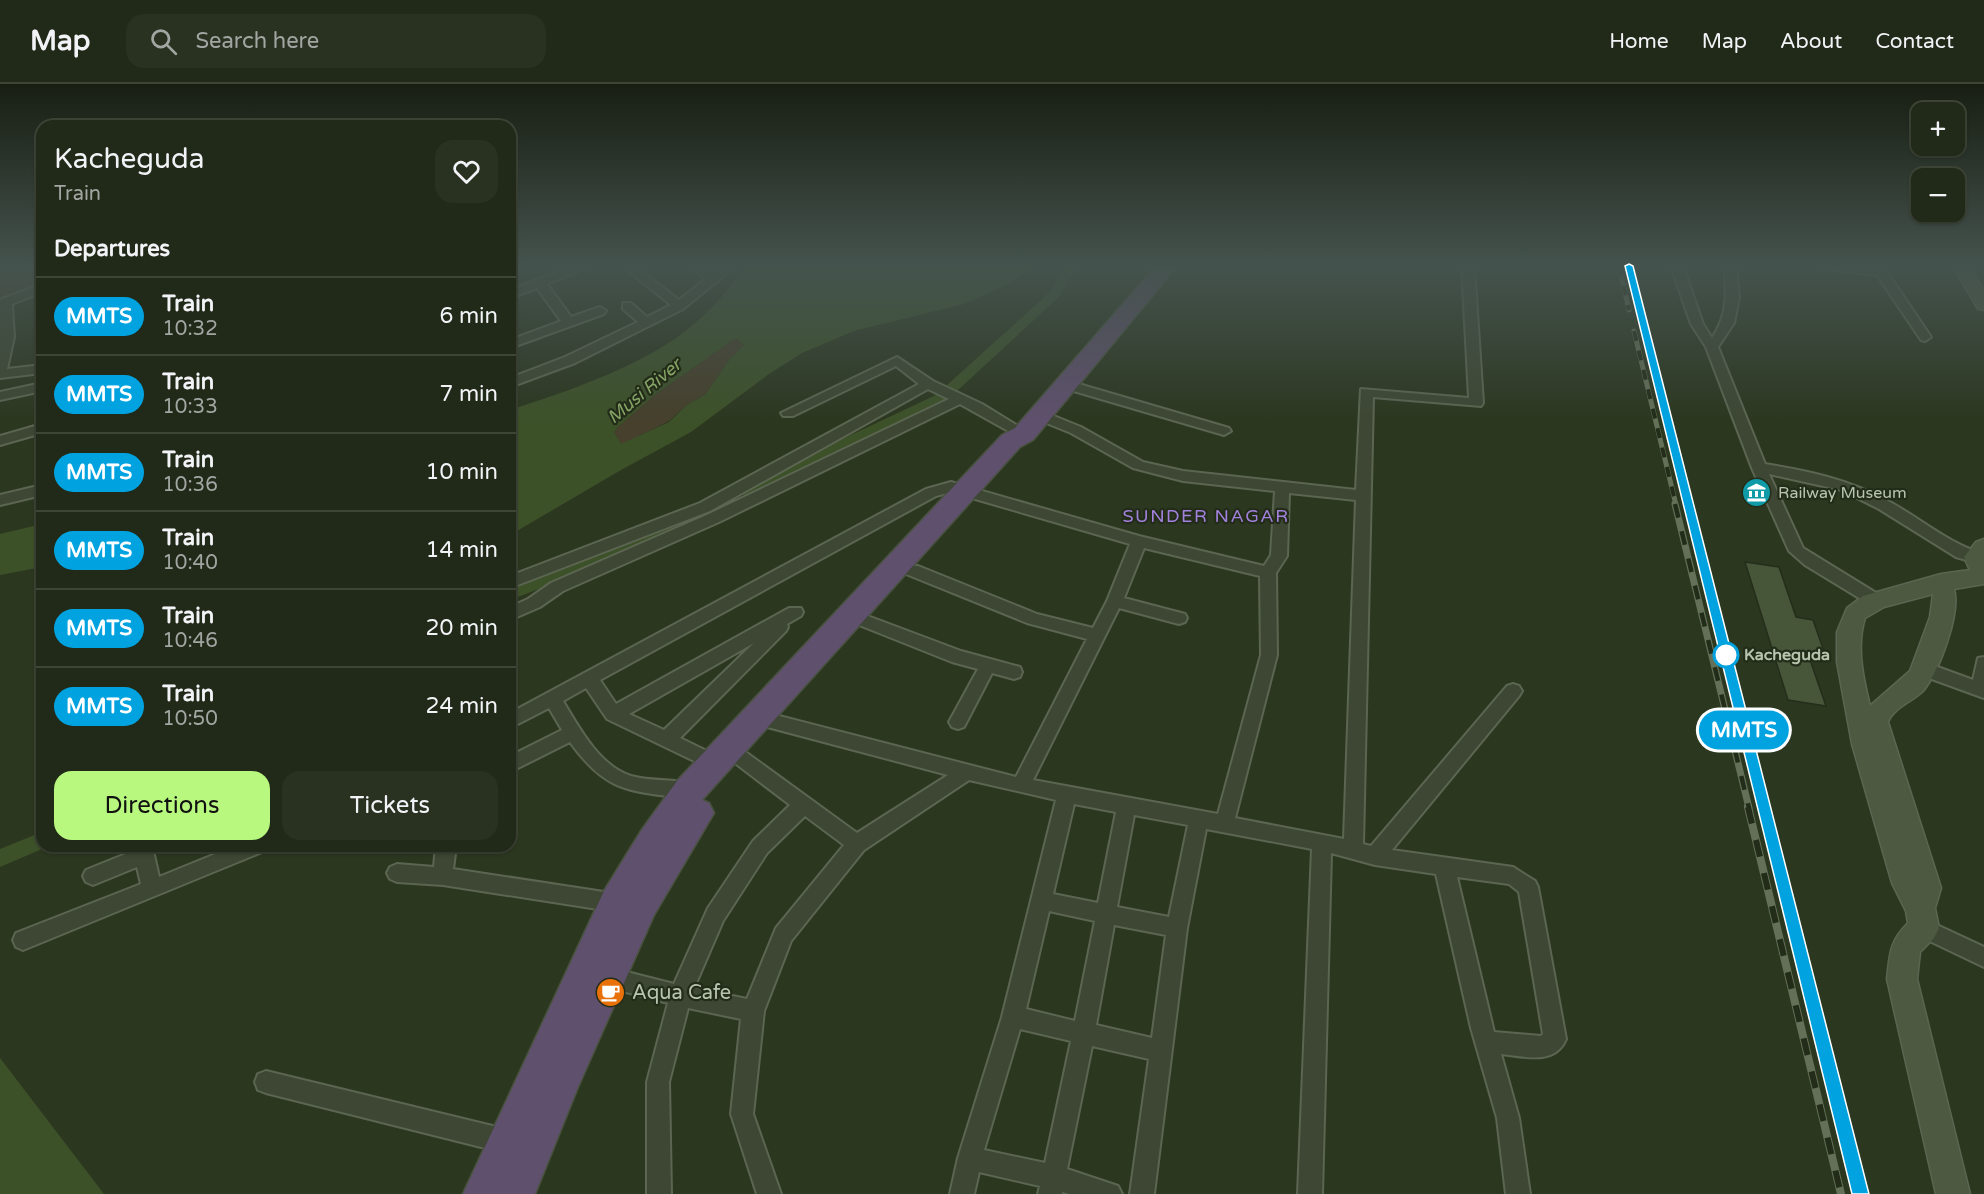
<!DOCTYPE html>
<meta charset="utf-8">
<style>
:root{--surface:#212918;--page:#293121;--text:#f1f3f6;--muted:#a2a6a2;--line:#3e4537;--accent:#b8f87f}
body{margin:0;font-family:"Varela Round",sans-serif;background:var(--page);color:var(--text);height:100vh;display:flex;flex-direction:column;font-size:22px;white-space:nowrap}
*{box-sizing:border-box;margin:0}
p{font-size:20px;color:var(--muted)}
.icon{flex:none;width:33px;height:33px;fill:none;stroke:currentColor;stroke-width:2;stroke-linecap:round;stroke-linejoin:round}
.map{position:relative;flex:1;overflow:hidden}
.side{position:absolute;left:36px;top:36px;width:480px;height:732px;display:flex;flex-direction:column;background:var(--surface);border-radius:18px;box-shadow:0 2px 4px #0004,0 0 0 2px var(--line)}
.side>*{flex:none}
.badge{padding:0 12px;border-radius:20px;font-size:21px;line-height:39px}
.buttons{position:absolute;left:1911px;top:18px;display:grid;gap:12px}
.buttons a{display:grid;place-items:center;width:54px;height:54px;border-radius:12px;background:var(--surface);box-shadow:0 2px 4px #0004,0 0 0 2px var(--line);font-size:30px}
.map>.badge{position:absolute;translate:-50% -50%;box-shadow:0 0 0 3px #fff}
h2{padding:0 18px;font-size:22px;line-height:54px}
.round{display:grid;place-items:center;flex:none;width:63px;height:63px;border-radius:18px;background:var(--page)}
.summary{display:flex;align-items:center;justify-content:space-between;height:102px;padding:0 18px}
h1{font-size:28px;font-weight:600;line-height:45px}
.action{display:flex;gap:12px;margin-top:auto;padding:12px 18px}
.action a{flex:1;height:69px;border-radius:18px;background:var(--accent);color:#111;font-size:24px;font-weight:600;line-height:69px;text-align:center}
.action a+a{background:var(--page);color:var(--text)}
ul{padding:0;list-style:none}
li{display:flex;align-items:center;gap:18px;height:78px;padding:0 18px;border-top:2px solid var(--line)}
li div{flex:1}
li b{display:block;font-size:22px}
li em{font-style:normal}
li .badge{min-width:66px;font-weight:700;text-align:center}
header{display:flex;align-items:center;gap:36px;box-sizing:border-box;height:84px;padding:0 30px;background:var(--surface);border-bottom:2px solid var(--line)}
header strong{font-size:28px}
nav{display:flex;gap:33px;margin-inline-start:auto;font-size:21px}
.search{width:420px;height:54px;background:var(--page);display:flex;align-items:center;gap:15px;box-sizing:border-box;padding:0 21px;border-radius:18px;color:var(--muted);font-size:22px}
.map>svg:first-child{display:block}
</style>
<header>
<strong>Map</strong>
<div class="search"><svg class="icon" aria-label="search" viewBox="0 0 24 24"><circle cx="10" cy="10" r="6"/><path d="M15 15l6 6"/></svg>Search here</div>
<nav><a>Home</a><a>Map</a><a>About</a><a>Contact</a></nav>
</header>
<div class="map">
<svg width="1984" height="1110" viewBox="0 0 1984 1110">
<rect width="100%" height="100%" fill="#2c3720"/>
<g fill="#46402d">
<path d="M 0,182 L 42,182 L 42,201 L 0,219 Z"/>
<path d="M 737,255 L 744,261 L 729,276 L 705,311 L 688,320 L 669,337 L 621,361 L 614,348 L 618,343 L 656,310 L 733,256 Z"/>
</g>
<g fill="#3d5129" fill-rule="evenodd">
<path d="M 747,182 L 1036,182 L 1004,202 L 964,220 L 854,247 L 802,269 L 769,290 L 691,348 L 621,386 L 510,451 L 510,326 C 568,307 647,281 694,240 C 714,224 731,201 747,182 ZM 737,255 L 744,261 L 729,276 L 705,311 L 688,320 L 669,338 L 621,360 L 614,348 L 618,343 L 656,310 L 733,256 Z"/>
<path d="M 42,440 L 42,483 L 0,491 L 0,450 Z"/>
<path d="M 0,974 L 104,1110 L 0,1110 Z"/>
</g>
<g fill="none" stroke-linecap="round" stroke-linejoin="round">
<g fill="#3d5129" fill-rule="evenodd">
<path d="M 1067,182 L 1081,182 L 1074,188 L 1059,213 L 946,317 L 746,411 L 736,411 L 734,408 L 736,405 L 936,311 L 1050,208 Z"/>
<path d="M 669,436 L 676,441 L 674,445 L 578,490 L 510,516 L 510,504 L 566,482 Z"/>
<path d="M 42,748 L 42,762 L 49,762 L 0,783 L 0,765 Z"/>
</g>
</g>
<path fill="#475539" stroke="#242e1b" stroke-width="1.5" d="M 1745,478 L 1779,483 L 1796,533 L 1813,536 L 1826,573 L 1808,570 L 1826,622 L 1788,616 Z"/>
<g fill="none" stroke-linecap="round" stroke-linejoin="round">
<defs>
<g id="street">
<path d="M 574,182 L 591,182 L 547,200 L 571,233 L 600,223 L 606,227 L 604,230 L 510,264 L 510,256 L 561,237 L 537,204 L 510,214 L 510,206 Z"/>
<path d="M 622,182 L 635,182 L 679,216 L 706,195 L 690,182 L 704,182 L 714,189 L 723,182 L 736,182 L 683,225 L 575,279 L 510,303 L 510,294 L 565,273 L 638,238 L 623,225 L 623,219 L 631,219 L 647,233 L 671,221 Z"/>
<path d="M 1462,182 L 1474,182 L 1483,319 L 1481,322 L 1373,313 L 1363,760 L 1371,762 L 1507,602 L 1513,600 L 1519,602 L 1522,607 L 1519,612 L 1392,766 L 1513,783 L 1535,797 L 1538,803 L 1566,955 C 1555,982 1523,972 1501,970 L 1519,1034 L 1530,1110 L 1506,1110 L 1497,1034 L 1471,944 L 1436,790 L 1375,781 L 1331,769 L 1322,1110 L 1298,1110 L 1312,765 L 1206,745 L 1187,844 L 1154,1110 L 1130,1110 L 1149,975 L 1092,962 L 1067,1085 L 1118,1102 L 1122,1110 L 1070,1110 L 1062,1108 L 1062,1110 L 1038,1110 L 1040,1102 L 979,1088 L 974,1110 L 950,1110 L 958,1074 L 1002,933 L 1056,716 L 969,696 L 864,766 L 791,857 L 764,927 L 753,1030 L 781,1110 L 757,1110 L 731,1030 L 741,935 L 688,924 L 669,998 L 671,1110 L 647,1110 L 647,998 L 668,919 L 607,903 L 600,900 L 597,893 L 600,886 L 607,883 L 674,900 L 708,824 L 753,757 L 790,721 L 735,679 L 732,674 L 735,669 L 741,667 L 747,669 L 857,749 L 948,691 L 756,640 L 750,638 L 747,633 L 750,628 L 756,626 L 1016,693 L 1087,555 L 1027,539 L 906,490 L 904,486 L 906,482 L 918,482 L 1037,530 L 1093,544 L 1107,517 L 1130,460 L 951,408 L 936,412 L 600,596 L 616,620 L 789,524 L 801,524 L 803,528 L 801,532 L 787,540 L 788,543 L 786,547 L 680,654 L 719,673 L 722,678 L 719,683 L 713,686 L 607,635 L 586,604 L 563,617 C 578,642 599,682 631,692 C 652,698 675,694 696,701 L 698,707 L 696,713 L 689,715 C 631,706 608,711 570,658 L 510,688 L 510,672 L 562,646 L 549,624 L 510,644 L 510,629 L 926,405 L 951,398 L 1139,452 L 1264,482 L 1271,471 L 1275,407 L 1183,397 L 1133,384 L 1071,349 L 1034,334 L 1032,331 L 1039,327 L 1044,328 L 1081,343 L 1143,378 L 1183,387 L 1356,406 L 1361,305 L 1469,314 ZM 1289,409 L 1356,416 L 1344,755 L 1235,734 L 1277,571 L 1276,489 L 1287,472 ZM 1144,464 L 1260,492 L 1261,571 L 1218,730 L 1033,696 L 1119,524 L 1179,540 L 1185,538 L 1187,534 L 1185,530 L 1124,514 ZM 754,559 L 664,646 L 629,630 ZM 1074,720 L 1116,728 L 1098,819 L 1053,810 ZM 1134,731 L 1188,741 L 1169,833 L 1117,823 ZM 805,732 L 844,761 L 776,844 L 747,915 L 694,904 L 723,837 L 767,769 ZM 1457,793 L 1509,800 L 1519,808 L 1543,950 L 1541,952 L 1494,948 ZM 1049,827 L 1095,837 L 1075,937 L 1026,925 ZM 1114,841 L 1166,851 L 1152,954 L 1096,941 ZM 1020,945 L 1071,957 L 1045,1079 L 984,1066 Z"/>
<path d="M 1671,182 L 1683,182 L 1703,240 L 1712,254 C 1728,230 1727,209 1724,182 L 1736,182 L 1739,213 L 1734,239 L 1718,263 L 1765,380 C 1809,387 1847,395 1888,417 C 1920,434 1949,460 1984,470 L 1984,481 L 1956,473 L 1879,425 L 1841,406 L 1769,390 L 1803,464 L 1881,512 L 1883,516 L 1881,520 L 1869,520 L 1805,481 L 1789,467 L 1752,384 L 1706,263 L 1691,240 Z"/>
<path d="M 1819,182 L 1883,182 L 1931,253 L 1925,257 L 1921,256 L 1877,191 L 1825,185 Z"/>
<path d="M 42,200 L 42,208 L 12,220 L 14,253 L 7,285 L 42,281 L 42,289 L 0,294 L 0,216 Z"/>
<path d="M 897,273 L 933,297 L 982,320 L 1031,350 L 1024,354 L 1019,353 L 960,320 L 719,438 L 563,507 L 540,523 L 510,536 L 510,523 L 528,515 L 551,499 L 709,430 L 949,315 L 928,305 L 710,427 L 510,504 L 510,492 L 700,419 L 919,300 L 896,282 L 793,332 L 783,332 L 781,329 Z"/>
<path d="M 1065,296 L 1229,344 L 1231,347 L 1224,351 L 1060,303 L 1058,300 L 1060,297 Z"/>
<path d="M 42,299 L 42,307 L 0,316 L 0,308 Z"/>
<path d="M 42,340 L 42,349 L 0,361 L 0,352 Z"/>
<path d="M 42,401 L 42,411 L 0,421 L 0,411 Z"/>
<path d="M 865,531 L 961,567 L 1020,583 L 1022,588 L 1020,593 L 1014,595 L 992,589 L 964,643 L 958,645 L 952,643 L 949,638 L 978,585 L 952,578 L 859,541 L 857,537 L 859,533 Z"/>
<path d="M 1984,573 L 1984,614 L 1918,590 L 1916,585 L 1918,580 L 1924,578 L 1973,596 L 1978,574 Z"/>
<path d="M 132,762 L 152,762 L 159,793 L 235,762 L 265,762 L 262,768 L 23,866 L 16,863 L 13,856 L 16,849 L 141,800 L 137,783 L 93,801 L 86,798 L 83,792 L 86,786 L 133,767 Z"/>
<path d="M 436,762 L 456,762 L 453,785 L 617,810 L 624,813 L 627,819 L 624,825 L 617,828 L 443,801 L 397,798 L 390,795 L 387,789 L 390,783 L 397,780 L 434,783 Z"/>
<path d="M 1924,835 L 1984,863 L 1984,883 L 1917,851 L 1914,844 L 1917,837 Z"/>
<path d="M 266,987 L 509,1046 L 517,1050 L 521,1058 L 517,1066 L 509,1070 L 266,1009 L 258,1006 L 255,998 L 258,990 Z"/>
</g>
<g id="secondary">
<path d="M 1953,182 L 1969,182 L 1984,206 L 1984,226 L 1978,225 Z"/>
<path d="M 1984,455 L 1984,500 L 1954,505 C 1961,529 1939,588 1923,607 C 1912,618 1894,623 1888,638 L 1941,804 L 1935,824 L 1939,844 L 1934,854 L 1920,868 L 1917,895 L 1970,1110 L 1936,1110 L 1887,895 C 1890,870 1889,858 1908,839 L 1906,827 L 1892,799 L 1852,660 L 1837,578 L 1837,548 L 1847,524 L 1863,512 L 1941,490 L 1970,486 L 1964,473 L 1976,458 ZM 1933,510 L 1930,533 L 1910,587 L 1870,622 C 1863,594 1856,562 1865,534 L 1884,523 Z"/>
</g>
<path id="highway" d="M 1156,182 L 1177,182 L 1033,356 L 1020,363 L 702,716 L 709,719 L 714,729 L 654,831 L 578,1003 L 535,1110 L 463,1110 L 604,807 L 641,747 L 677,697 L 1002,351 L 1015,344 Z"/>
</defs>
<use href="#street" stroke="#5b6551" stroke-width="4"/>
<use href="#secondary" stroke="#5b6551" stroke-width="3"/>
<use href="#highway" stroke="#48523e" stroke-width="3"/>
<use href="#street" fill="#3d4733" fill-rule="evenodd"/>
<use href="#secondary" fill="#4d5a41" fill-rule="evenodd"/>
<use href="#highway" fill="#5f506d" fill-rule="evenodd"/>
<defs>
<g id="rail-far2">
<path d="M 1619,182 L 1629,226"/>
<path d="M 1629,182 L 1689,421"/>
<path d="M 1634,247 L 1676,421"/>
</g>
<g id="rail-far1">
<path d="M 1675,420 L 1749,724"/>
<path d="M 1688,420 L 1764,724"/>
</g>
<g id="rail">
<path d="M 1748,723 L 1841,1110"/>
<path d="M 1764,723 L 1860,1110"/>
</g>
</defs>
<use href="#rail-far2" stroke="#647057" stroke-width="5"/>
<use href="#rail-far1" stroke="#647057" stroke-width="7"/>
<use href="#rail" stroke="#647057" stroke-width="8"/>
<use href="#rail-far2" stroke="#222c19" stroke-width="4" stroke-dasharray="10" stroke-linecap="butt"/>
<use href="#rail-far1" stroke="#222c19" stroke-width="4.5" stroke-dasharray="14" stroke-linecap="butt"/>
<use href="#rail" stroke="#222c19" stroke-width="6" stroke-dasharray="17" stroke-linecap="butt"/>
</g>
<linearGradient id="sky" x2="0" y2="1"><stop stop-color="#181e12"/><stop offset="0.54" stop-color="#45534e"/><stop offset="1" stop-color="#45534e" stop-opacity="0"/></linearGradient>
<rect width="1984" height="337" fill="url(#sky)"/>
<path fill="#00a3e0" stroke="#fff" stroke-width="1.5" d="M 1629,180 L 1633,182 L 1869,1110 L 1852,1110 L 1625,182 Z"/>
<defs>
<symbol id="museum-disc" viewBox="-11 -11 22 22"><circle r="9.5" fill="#0f9aa8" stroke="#222c19"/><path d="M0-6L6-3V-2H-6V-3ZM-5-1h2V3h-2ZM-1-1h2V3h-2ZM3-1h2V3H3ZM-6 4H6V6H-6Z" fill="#fff"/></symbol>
<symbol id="cafe-disc" viewBox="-11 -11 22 22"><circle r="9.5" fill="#e8710a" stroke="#222c19"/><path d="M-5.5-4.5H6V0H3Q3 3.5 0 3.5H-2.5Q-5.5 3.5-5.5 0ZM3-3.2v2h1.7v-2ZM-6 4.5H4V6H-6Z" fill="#fff"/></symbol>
</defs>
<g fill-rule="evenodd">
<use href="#museum-disc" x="1740" y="392" width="33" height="33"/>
<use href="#cafe-disc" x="594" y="892" width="33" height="33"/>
</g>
<circle fill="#fff" stroke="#00a3e0" stroke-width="3" cx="1726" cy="571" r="12"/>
<g text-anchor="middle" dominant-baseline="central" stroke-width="4.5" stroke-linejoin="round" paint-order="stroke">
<g font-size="16" fill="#b8c4ad" stroke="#222c19" text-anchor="start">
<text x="1778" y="409">Railway Museum</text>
</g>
<g font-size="16" font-weight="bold" fill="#b8c4ad" stroke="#222c19" text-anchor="start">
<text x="1744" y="571">Kacheguda</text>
</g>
<g font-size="18" font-style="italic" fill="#86a465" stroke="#222c19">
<text transform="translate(644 307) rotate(-40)">Musi River</text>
</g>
<g font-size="18" letter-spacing="1.5" fill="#a282de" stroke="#222c19">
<text x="1206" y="432">SUNDER NAGAR</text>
</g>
<g font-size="20" fill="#b8c4ad" stroke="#222c19" text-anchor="start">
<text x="632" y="909">Aqua Cafe</text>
</g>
</g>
</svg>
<div class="buttons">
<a>+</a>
<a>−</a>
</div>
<b class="badge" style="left:1744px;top:646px;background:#00a3e0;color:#fff">MMTS</b>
<section class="side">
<div class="summary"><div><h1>Kacheguda</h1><p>Train</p></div><a class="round"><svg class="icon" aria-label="heart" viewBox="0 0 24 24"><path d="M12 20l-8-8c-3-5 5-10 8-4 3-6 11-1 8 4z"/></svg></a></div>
<h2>Departures</h2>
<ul>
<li><span class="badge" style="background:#00a3e0;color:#fff">MMTS</span><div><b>Train</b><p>10:32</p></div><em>6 min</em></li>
<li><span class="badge" style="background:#00a3e0;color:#fff">MMTS</span><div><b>Train</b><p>10:33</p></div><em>7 min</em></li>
<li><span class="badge" style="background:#00a3e0;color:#fff">MMTS</span><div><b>Train</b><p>10:36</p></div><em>10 min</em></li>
<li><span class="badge" style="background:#00a3e0;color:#fff">MMTS</span><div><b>Train</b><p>10:40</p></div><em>14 min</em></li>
<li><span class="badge" style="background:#00a3e0;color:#fff">MMTS</span><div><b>Train</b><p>10:46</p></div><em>20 min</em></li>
<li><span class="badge" style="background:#00a3e0;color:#fff">MMTS</span><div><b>Train</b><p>10:50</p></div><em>24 min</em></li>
</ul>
<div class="action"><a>Directions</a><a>Tickets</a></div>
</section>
</div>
